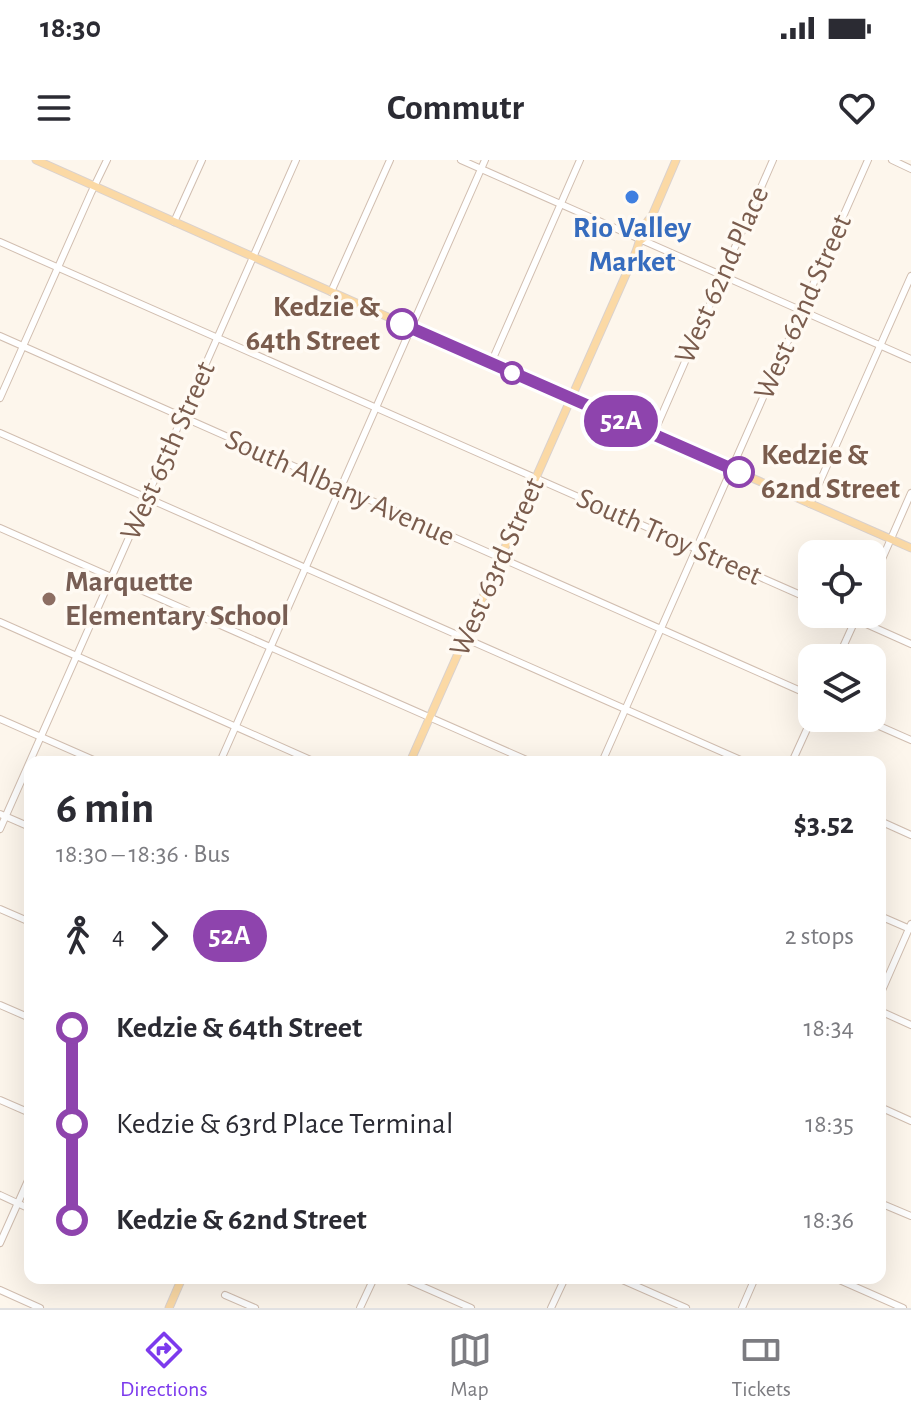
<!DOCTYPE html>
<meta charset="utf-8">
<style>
:root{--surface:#fff;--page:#f2f2f3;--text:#2b2b33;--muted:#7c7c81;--line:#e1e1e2;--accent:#7c3aed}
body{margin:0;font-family:"Alegreya Sans",sans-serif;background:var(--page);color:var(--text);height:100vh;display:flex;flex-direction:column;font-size:30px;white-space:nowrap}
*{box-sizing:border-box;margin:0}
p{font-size:26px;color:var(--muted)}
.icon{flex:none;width:44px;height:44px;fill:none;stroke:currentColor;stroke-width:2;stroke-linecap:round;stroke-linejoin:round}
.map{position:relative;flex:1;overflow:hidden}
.details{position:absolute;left:24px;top:596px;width:862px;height:528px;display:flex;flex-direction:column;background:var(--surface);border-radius:16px;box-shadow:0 8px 32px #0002}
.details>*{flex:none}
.badge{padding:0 16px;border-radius:26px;font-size:28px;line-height:52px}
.tools{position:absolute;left:798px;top:380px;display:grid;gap:16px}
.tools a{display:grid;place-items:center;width:88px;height:88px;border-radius:16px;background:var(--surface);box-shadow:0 8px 32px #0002;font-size:40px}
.map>.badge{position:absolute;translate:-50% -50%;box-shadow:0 0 0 4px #fff}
.legs{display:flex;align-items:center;gap:12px;height:88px;padding:0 32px;font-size:26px}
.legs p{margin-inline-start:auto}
.headline{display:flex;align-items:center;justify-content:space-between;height:136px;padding:0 32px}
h1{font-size:44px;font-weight:700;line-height:60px}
ul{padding:0 32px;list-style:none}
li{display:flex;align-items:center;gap:28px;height:96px;font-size:30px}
li i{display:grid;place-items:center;width:12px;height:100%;margin:0 10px;background:currentColor}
li i::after{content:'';width:20px;height:20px;margin:-10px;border:6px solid;border-radius:50%;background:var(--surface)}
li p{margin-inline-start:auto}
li:first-child i{background:linear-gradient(#0000 50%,currentColor 0)}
li:last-child i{background:linear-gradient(currentColor 50%,#0000 0)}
.status{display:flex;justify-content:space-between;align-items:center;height:56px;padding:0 40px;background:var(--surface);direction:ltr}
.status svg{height:22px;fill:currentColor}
header{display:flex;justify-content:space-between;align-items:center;height:104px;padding:0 32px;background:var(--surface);font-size:36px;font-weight:700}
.tab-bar{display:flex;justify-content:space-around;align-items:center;height:112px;border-top:2px solid var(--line);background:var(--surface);font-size:22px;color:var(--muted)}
.tab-bar a{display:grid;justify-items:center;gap:4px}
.tab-bar .on{color:var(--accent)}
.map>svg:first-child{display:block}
</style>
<div class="status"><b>18:30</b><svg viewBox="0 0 49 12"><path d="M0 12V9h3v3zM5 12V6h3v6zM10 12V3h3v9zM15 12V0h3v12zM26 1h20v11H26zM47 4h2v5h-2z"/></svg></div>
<header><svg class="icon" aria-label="menu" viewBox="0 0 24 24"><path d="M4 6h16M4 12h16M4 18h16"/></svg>Commutr<svg class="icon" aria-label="heart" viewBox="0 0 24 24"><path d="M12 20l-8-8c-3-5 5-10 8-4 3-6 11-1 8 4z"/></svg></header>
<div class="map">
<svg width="911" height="1148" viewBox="0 0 911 1148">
<rect width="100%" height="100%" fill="#fdf6ec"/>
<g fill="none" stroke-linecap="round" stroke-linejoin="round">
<defs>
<g id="minor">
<path d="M 461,0 L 911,199"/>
<path d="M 892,0 L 911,9"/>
<path d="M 174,62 L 202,0"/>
<path d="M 0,82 L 812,440"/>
<path d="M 331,132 L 390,0"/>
<path d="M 0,176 L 812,536"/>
<path d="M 491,203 L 580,0"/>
<path d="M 0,238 L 91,33 L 107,0"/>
<path d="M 0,273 L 745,602"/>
<path d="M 653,275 L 773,0"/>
<path d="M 810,344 L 911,116"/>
<path d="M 0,368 L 531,602"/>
<path d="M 872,422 L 911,333"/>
<path d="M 844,454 L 911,484"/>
<path d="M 0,462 L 315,602"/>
<path d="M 838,498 L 858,454"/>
<path d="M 861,558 L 911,580"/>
<path d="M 0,559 L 98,602"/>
<path d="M 220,602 L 485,0"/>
<path d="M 602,602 L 868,0"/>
<path d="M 792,602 L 812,558"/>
<path d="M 0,654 L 30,667"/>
<path d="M 880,661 L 911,675"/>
<path d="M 0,669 L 296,0"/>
<path d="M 0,749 L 30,762"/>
<path d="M 880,756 L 910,769"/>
<path d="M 880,835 L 911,764"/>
<path d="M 0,845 L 30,858"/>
<path d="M 880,851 L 911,865"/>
<path d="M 0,940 L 30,953"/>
<path d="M 880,947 L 911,961"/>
<path d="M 0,1035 L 30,1049"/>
<path d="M 880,1043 L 911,1056"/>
<path d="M 0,1083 L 30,1016"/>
<path d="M 403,1118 L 471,1148"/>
<path d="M 618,1118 L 686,1148"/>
<path d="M 835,1118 L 903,1148"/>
<path d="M 0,1130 L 40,1148"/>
<path d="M 225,1135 L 255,1148"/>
<path d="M 360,1148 L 374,1118"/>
<path d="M 551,1148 L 565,1118"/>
<path d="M 742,1148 L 755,1118"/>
</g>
<g id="major">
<path d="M 36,0 L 491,203 L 911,388"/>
<path d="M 641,80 C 649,75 652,65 652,56"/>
<path d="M 410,602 L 635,94 C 641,80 641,66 652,56 L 676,0"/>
<path d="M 169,1148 L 182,1118"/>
</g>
</defs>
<use href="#minor" stroke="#d1beb0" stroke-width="8"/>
<use href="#major" stroke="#dad1cd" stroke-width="9"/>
<use href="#minor" stroke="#fff" stroke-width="6"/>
<use href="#major" stroke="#fbd9a5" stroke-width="7"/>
</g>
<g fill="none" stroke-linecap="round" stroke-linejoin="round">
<defs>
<path id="line-1" d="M 402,164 L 739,312"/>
</defs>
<use href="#line-1" stroke="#fff" stroke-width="18"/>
<use href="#line-1" stroke="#8e44ad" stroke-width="12"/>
</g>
<circle fill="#3f7fe0" stroke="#fffaf3" stroke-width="3" cx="632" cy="37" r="8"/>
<g fill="#fff" stroke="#8e44ad" stroke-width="4">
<circle cx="402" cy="164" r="14"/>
<circle cx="512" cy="213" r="10"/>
<circle cx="739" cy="312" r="14"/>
</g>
<circle fill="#8d6e63" stroke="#fffaf3" stroke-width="3" cx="49" cy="439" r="8"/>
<g text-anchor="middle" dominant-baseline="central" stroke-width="7" stroke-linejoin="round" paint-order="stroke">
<g font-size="30" font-weight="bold" fill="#366cbe" stroke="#fffaf3">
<text x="632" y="68">Rio Valley<tspan x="632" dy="34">Market</tspan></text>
</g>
<g font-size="30" fill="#7a5c4d" stroke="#fffaf3">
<text transform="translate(722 115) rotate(-66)">West 62nd Place</text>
<text transform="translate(803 147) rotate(-66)">West 62nd Street</text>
<text transform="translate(168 291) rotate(-66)">West 65th Street</text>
<text transform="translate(340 328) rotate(24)">South Albany Avenue</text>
<text transform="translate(669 377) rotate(24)">South Troy Street</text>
<text transform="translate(497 407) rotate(-66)">West 63rd Street</text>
</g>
<g font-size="30" font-weight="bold" fill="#7a5c4d" stroke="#fffaf3" text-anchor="end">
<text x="380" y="147">Kedzie &amp;<tspan x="380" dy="34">64th Street</tspan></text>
<text x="761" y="295" text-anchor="start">Kedzie &amp;<tspan x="761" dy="34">62nd Street</tspan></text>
</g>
<g font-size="30" font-weight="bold" fill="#785e54" stroke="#fffaf3" text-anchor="start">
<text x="65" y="422">Marquette<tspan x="65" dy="34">Elementary School</tspan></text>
</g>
</g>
</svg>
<div class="tools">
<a><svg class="icon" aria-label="locate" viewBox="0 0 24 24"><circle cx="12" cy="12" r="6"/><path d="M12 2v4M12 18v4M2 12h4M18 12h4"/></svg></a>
<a><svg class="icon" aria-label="layers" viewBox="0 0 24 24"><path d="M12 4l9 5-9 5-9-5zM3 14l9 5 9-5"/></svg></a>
</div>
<b class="badge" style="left:621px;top:261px;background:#8e44ad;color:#fff">52A</b>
<section class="details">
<div class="headline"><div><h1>6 min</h1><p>18:30 – 18:36 · Bus</p></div><b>$3.52</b></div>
<div class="legs"><svg class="icon" aria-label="walk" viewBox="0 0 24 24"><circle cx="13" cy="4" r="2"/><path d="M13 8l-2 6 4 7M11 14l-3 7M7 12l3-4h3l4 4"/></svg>4<svg class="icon" aria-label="forward" viewBox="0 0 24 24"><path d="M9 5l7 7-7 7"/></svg><b class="badge" style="background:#8e44ad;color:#fff">52A</b><p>2 stops</p></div>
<ul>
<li><i style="color:#8e44ad"></i><b>Kedzie &amp; 64th Street</b><p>18:34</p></li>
<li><i style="color:#8e44ad"></i><span>Kedzie &amp; 63rd Place Terminal</span><p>18:35</p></li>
<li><i style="color:#8e44ad"></i><b>Kedzie &amp; 62nd Street</b><p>18:36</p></li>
</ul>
</section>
</div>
<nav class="tab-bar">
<a class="on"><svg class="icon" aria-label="directions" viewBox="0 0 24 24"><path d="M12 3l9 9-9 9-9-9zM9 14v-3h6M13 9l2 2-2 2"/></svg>Directions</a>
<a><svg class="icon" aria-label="map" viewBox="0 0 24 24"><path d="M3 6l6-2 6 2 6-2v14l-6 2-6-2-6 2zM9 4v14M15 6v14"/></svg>Map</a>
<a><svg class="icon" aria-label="tickets" viewBox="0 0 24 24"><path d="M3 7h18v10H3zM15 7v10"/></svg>Tickets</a>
</nav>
